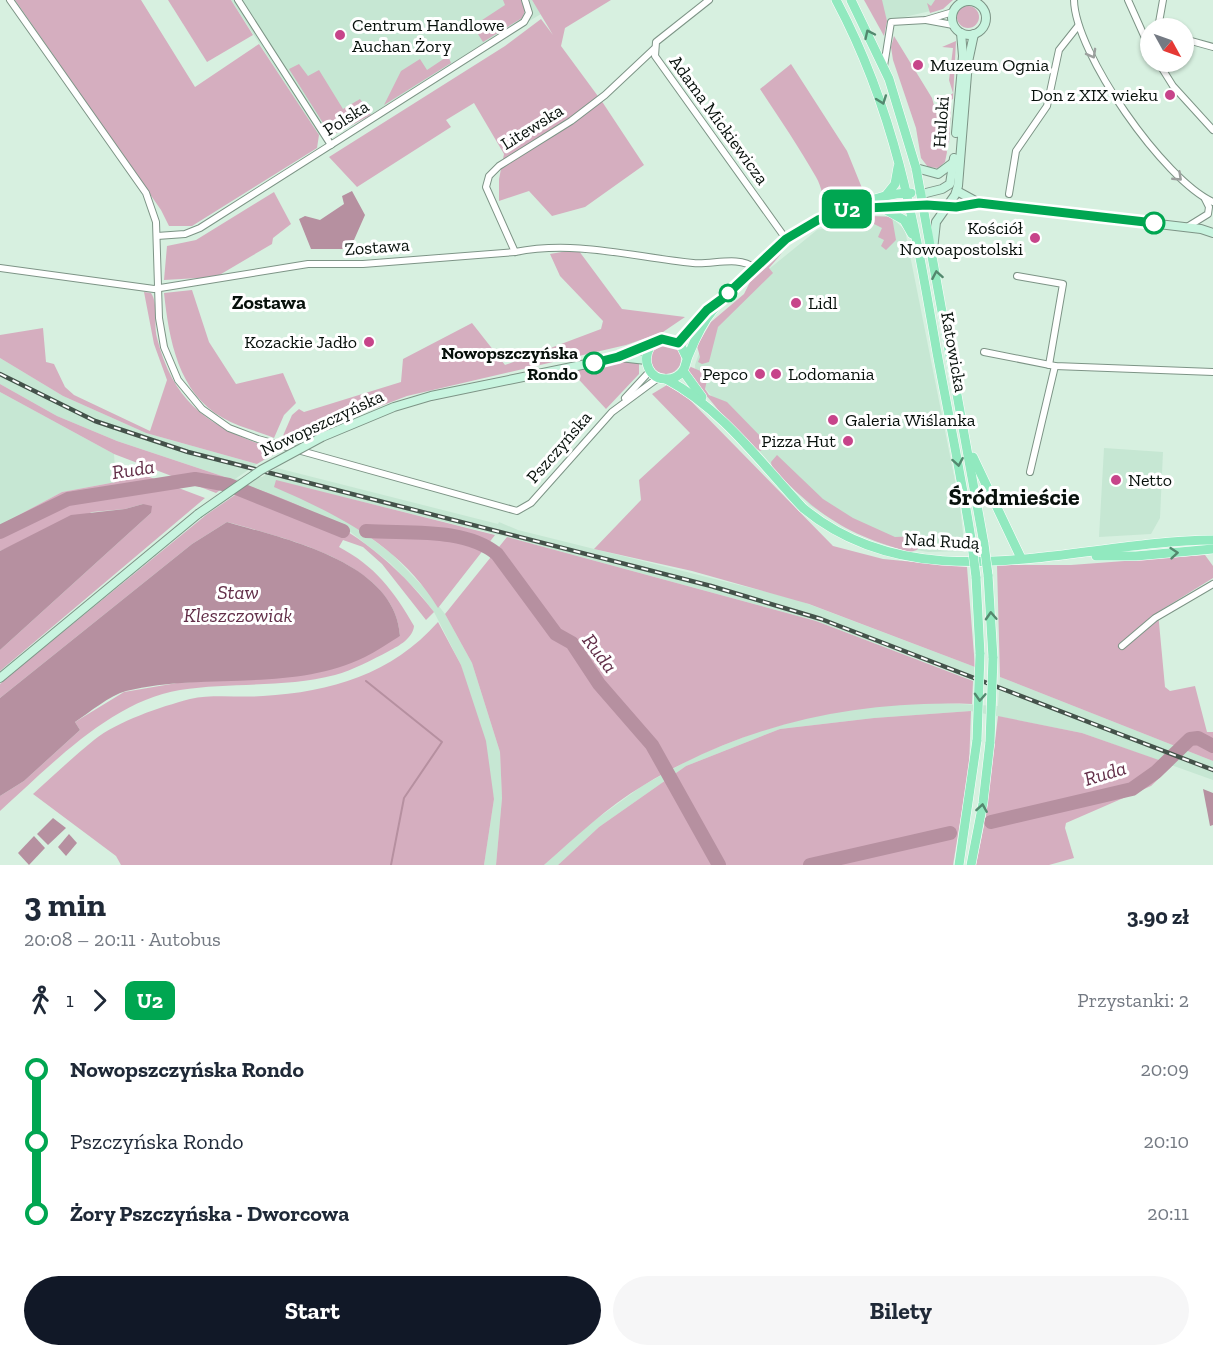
<!DOCTYPE html>
<html lang="pl">
<meta charset="utf-8">
<style>
:root{--surface:#fff;--page:#f6f6f7;--text:#1f2937;--muted:#747a83;--accent:#111827}
body{margin:0;font-family:"Zilla Slab",serif;background:var(--page);color:var(--text);height:100vh;display:flex;flex-direction:column;font-size:22px;white-space:nowrap}
*{box-sizing:border-box;margin:0}
p{font-size:20px;color:var(--muted)}
.icon{flex:none;width:33px;height:33px;fill:none;stroke:currentColor;stroke-width:2;stroke-linecap:round;stroke-linejoin:round}
.map{position:relative;height:865px;overflow:hidden}
.details{display:flex;flex-direction:column;background:var(--surface);flex:1}
.details>*{flex:none}
.badge{padding:0 12px;border-radius:9px;font-size:21px;line-height:39px}
.needle{width:39px;rotate:130deg}
.fabs{position:absolute;left:1140px;top:18px;display:grid;gap:12px}
.fabs a{display:grid;place-items:center;width:54px;height:54px;border-radius:50%;background:var(--surface);box-shadow:0 2px 4px #0004;font-size:30px}
.map>.badge{position:absolute;translate:-50% -50%;box-shadow:0 0 0 3px #fff}
.legs{display:flex;align-items:center;gap:9px;height:66px;padding:0 24px;font-size:20px}
.legs p{margin-inline-start:auto}
.headline{display:flex;align-items:center;justify-content:space-between;height:102px;padding:0 24px}
h1{font-size:33px;font-weight:700;line-height:45px}
.action{display:flex;gap:12px;margin-top:auto;padding:12px 24px}
.action a{flex:1;height:69px;border-radius:36px;background:var(--accent);color:#fff;font-size:24px;font-weight:700;line-height:69px;text-align:center}
.action a+a{background:var(--page);color:var(--text)}
ul{padding:0 24px;list-style:none}
li{display:flex;align-items:center;gap:21px;height:72px;font-size:22px}
li i{display:grid;place-items:center;width:9px;height:100%;margin:0 8px;background:currentColor}
li i::after{content:'';width:15px;height:15px;margin:-8px;border:4px solid;border-radius:50%;background:var(--surface)}
li p{margin-inline-start:auto}
li:first-child i{background:linear-gradient(#0000 50%,currentColor 0)}
li:last-child i{background:linear-gradient(currentColor 50%,#0000 0)}
.map>svg:first-child{display:block}
</style>
<div class="map">
<svg width="1213" height="865" viewBox="0 0 1213 865">
<rect width="100%" height="100%" fill="#d7f0e0"/>
<g fill="#c6e7d3">
<path d="M 231,0 L 532,0 L 541,14 L 345,130 L 319,135 Z"/>
<path d="M 880,0 L 951,0 L 939,9 L 887,21 Z"/>
<path d="M 871,216 L 890,216 L 905,230 L 960,506 L 965,551 L 928,552 L 898,547 L 831,519 L 810,505 L 776,470 L 696,378 L 695,365 L 702,345 L 769,269 L 817,230 L 837,225 L 839,222 Z"/>
<path d="M 0,358 L 63,396 L 146,433 L 257,464 L 235,479 L 262,477 L 277,468 L 498,524 L 499,522 L 518,530 L 795,599 L 975,667 L 975,681 L 816,621 L 507,537 L 276,481 L 352,524 L 392,554 L 428,592 L 445,614 L 472,663 L 500,752 L 502,798 L 496,865 L 484,865 L 494,799 L 461,665 L 434,612 L 420,594 L 390,563 L 344,527 L 234,480 L 117,441 L 57,416 L 0,384 Z"/>
<path d="M 0,392 L 114,454 L 116,482 L 62,492 L 0,525 Z"/>
<path d="M 1104,448 L 1163,452 L 1160,518 L 1151,534 L 1099,537 Z"/>
<path d="M 1000,677 L 1213,761 L 1213,780 L 1082,733 L 971,711 L 874,718 L 780,729 L 686,766 L 599,827 L 558,865 L 544,865 L 591,823 L 642,786 L 696,756 L 754,733 L 816,715 L 872,706 L 941,703 L 998,706 Z"/>
</g>
<g fill="#d5aebf">
<path d="M 15,0 L 141,0 L 195,87 L 259,44 L 319,135 L 317,148 L 192,226 L 169,226 L 161,210 Z"/>
<path d="M 168,0 L 231,0 L 253,35 L 207,62 Z"/>
<path d="M 503,0 L 521,0 L 525,11 L 522,18 L 483,42 L 473,26 L 505,5 Z"/>
<path d="M 532,0 L 611,0 L 565,28 L 561,46 L 603,103 L 644,165 L 585,207 L 552,216 L 529,191 L 499,201 L 499,179 L 504,154 L 474,103 L 446,120 L 451,127 L 357,187 L 329,157 L 505,46 L 541,19 L 553,35 Z"/>
<path d="M 864,0 L 882,0 L 887,21 L 884,36 Z"/>
<path d="M 935,0 L 953,0 L 943,9 L 930,13 L 927,3 L 931,6 Z"/>
<circle cx="968" cy="17" r="11"/>
<path d="M 894,36 L 932,98 L 947,152 L 945,162 L 938,168 L 928,167 L 921,158 L 916,128 L 893,60 L 891,47 Z"/>
<path d="M 956,41 L 953,99 L 951,100 L 948,97 L 953,93 L 949,80 L 953,48 L 942,47 Z"/>
<path d="M 448,56 L 451,63 L 384,105 L 401,71 L 420,59 L 427,70 Z"/>
<path d="M 299,64 L 308,76 L 319,70 L 343,109 L 360,99 L 371,115 L 337,133 L 328,131 L 289,69 Z"/>
<path d="M 791,64 L 847,151 L 864,193 L 830,207 C 822,199 822,187 816,177 C 799,147 779,118 760,89 Z"/>
<path d="M 951,105 L 949,145 L 938,107 Z"/>
<path d="M 274,192 L 291,224 L 273,238 L 272,244 L 216,277 L 164,280 L 167,246 L 196,240 Z"/>
<path d="M 871,216 L 892,217 L 896,240 L 886,250 L 881,246 L 884,240 L 878,237 L 882,228 L 870,222 L 866,225 L 854,219 Z"/>
<path d="M 573,250 L 579,251 L 622,309 L 685,317 L 663,332 L 626,345 L 407,396 L 326,427 L 293,444 L 282,438 L 292,415 L 299,409 L 304,412 L 401,382 L 403,359 L 472,323 L 505,365 L 601,329 L 603,321 L 560,276 L 550,254 Z"/>
<path d="M 782,253 L 769,268 L 773,273 L 718,327 L 709,362 L 702,364 L 698,362 L 700,357 L 697,346 L 711,322 L 744,294 L 750,282 Z"/>
<path d="M 192,290 L 209,342 L 236,384 L 283,373 L 296,403 L 284,415 L 274,438 C 258,431 238,427 223,418 C 178,393 169,339 164,293 Z"/>
<path d="M 144,292 L 151,293 C 159,305 153,324 157,338 C 175,409 215,429 279,451 L 257,464 L 146,433 L 63,396 L 0,358 L 0,335 L 43,328 L 46,362 L 54,364 L 65,387 L 74,395 L 150,431 L 167,380 L 154,344 Z"/>
<circle cx="666" cy="359" r="15"/>
<path d="M 624,361 L 635,361 L 639,364 L 639,374 L 606,409 L 571,371 Z"/>
<path d="M 691,367 L 703,372 L 709,371 L 705,389 L 709,395 L 727,402 L 766,442 L 767,447 L 760,451 C 739,439 708,396 690,376 L 688,369 Z"/>
<path d="M 0,384 L 57,416 L 117,441 L 234,480 L 216,493 L 114,454 L 0,392 Z"/>
<path d="M 667,385 L 689,399 L 833,546 L 883,559 L 967,567 L 975,667 L 809,604 L 692,571 L 594,549 L 641,500 L 639,480 L 690,433 L 652,394 Z"/>
<path d="M 777,455 L 823,499 L 853,518 L 895,537 L 918,536 L 923,542 L 917,550 L 910,552 C 846,535 817,514 772,468 L 771,462 Z"/>
<path d="M 115,464 L 205,498 L 0,671 L 0,650 L 151,513 L 143,504 L 125,509 L 92,512 L 0,551 L 0,525 L 62,492 L 116,482 Z"/>
<path d="M 276,480 L 495,535 L 438,608 C 402,547 337,514 274,487 Z"/>
<path d="M 248,486 C 326,512 383,546 434,612 L 426,620 L 382,564 L 363,547 L 343,540 L 339,547 C 375,566 394,591 414,626 C 413,638 399,646 389,651 C 372,660 353,670 335,675 C 285,688 231,682 180,690 C 111,701 50,766 0,811 L 0,796 L 24,781 L 80,730 L 75,722 L 124,692 L 177,683 L 267,677 L 400,636 C 396,562 284,538 227,522 L 192,544 L 0,698 L 0,684 L 3,681 L 206,515 Z"/>
<path d="M 507,537 L 816,621 L 973,681 L 972,704 C 856,700 744,724 644,785 C 607,807 576,837 544,865 L 496,865 L 502,798 L 500,752 L 472,663 L 445,614 Z"/>
<path d="M 1205,555 L 1213,566 L 1213,578 L 1158,612 L 1165,687 L 1170,691 L 1195,686 L 1207,732 L 1213,732 L 1213,761 L 1000,677 L 997,565 L 1071,565 Z"/>
<path d="M 438,622 L 461,665 L 486,741 L 494,799 L 484,865 L 121,865 L 116,856 L 33,794 C 53,776 73,757 94,740 C 118,721 160,707 190,699 C 213,694 240,698 263,696 C 331,692 392,674 438,622 Z"/>
<path d="M 971,711 L 969,767 L 953,865 L 558,865 L 599,827 L 686,766 L 780,729 L 874,718 Z"/>
<path d="M 998,716 L 1082,733 L 1173,765 L 1151,786 L 1066,823 L 1065,828 L 1074,858 L 1049,865 L 976,865 L 986,816 Z"/>
</g>
<g fill="#b690a0">
<path d="M 352,191 L 365,215 L 350,249 L 311,249 L 299,219 L 305,216 L 320,220 L 344,204 L 342,196 Z"/>
<path d="M 143,504 L 152,506 L 151,513 L 0,650 L 0,551 L 71,515 L 125,509 Z"/>
<path d="M 227,522 C 285,539 396,562 400,636 C 388,643 377,651 365,657 C 292,693 203,672 126,691 C 109,696 90,712 75,722 L 80,730 L 24,781 L 0,796 L 0,698 L 192,544 Z"/>
<path d="M 1203,789 L 1213,793 L 1213,825 L 1210,826 Z"/>
<path d="M 53,818 L 66,828 L 48,845 L 37,834 Z"/>
<path d="M 69,834 L 77,843 L 66,856 L 58,847 Z"/>
<path d="M 34,836 L 45,848 L 29,865 L 18,853 Z"/>
</g>
<g fill="none" stroke-linecap="round" stroke-linejoin="round">
<path stroke="#b690a0" stroke-width="2" d="M 366,681 L 442,742 L 404,798 L 391,865"/>
<g stroke="#b690a0" stroke-width="14">
<path d="M 366,531 C 407,534 464,527 497,554 L 556,634 L 572,643 L 599,684 L 652,745 L 719,865"/>
<path d="M 0,532 L 68,499 L 195,479 L 229,485 L 343,531"/>
<path d="M 991,822 L 1132,789 L 1156,772 L 1190,739 L 1198,738 L 1213,746"/>
<path d="M 810,865 L 950,833"/>
</g>
<defs>
<g id="street">
<path d="M 10,0 L 146,193 L 156,222 L 159,318 L 164,347 L 178,380 L 202,409 L 229,428 L 258,439 L 517,511 L 531,503 L 612,412 L 658,378"/>
<path d="M 238,0 L 331,145"/>
<path d="M 709,0 L 656,42 L 655,56 L 786,239"/>
<path d="M 1074,0 C 1075,53 1164,180 1213,202"/>
<path d="M 1128,0 L 1150,49"/>
<path d="M 926,20 L 953,25"/>
<path d="M 1158,28 L 1163,0"/>
<path d="M 1184,39 L 1213,47"/>
<path d="M 1158,62 L 1173,86 L 1213,130"/>
<path d="M 884,66 L 891,22 L 926,20 L 953,12"/>
<path d="M 1009,194 L 1016,151 L 1047,106 L 1059,50 L 1078,26"/>
<path d="M 1187,227 L 1208,214 L 1209,207 L 1205,199"/>
<path d="M 157,236 L 185,234 L 200,228 L 524,22 L 529,13 L 525,0"/>
<path d="M 515,252 L 486,187 L 489,176 L 499,166 L 571,121 L 605,95 L 654,49"/>
<path d="M 0,268 L 154,289 L 308,264 L 363,264 L 515,252 C 576,240 633,257 693,263 C 713,265 738,255 755,268"/>
<path d="M 1017,276 L 1063,284 L 1049,365"/>
<path d="M 984,352 L 1055,366 L 1213,372"/>
<path d="M 625,398 L 650,371"/>
<path d="M 1030,472 L 1055,366"/>
<path d="M 1122,646 L 1155,618 L 1213,584"/>
</g>
<g id="secondary">
<circle cx="969" cy="18" r="17"/>
<path d="M 956,133 L 963,56 L 961,33"/>
<path d="M 916,168 L 938,174 L 954,162"/>
<path d="M 957,191 L 979,203 L 1201,229 L 1213,233"/>
<path d="M 922,194 L 942,189 L 950,184 L 954,158"/>
<path d="M 924,205 L 956,207 L 978,204"/>
<path d="M 933,250 L 936,222 L 955,195 L 958,186 L 968,62 L 974,34"/>
<path d="M 620,357 L 646,360"/>
<path d="M 322,437 L 394,407 L 431,396 L 606,360 L 656,341"/>
<path d="M 0,678 L 198,514"/>
</g>
<g id="primary">
<path d="M 836,0 C 897,114 915,227 937,353 C 949,417 962,481 972,545"/>
<path d="M 851,0 L 889,79 L 916,168 L 984,544"/>
<path d="M 887,194 L 895,184 L 898,167"/>
<path d="M 852,209 L 916,206"/>
<path d="M 886,210 L 904,220 L 912,234"/>
<path d="M 678,343 L 708,309"/>
<path d="M 687,358 L 680,344 L 664,338 L 650,347 C 642,361 649,380 667,379 C 673,379 679,376 683,371 C 686,366 686,360 689,354 C 695,339 702,323 713,310 C 748,267 793,228 846,209 C 869,201 886,193 911,193"/>
<path d="M 683,371 L 702,397"/>
<path d="M 666,379 C 721,408 761,463 803,508 C 920,605 1077,541 1213,540"/>
<path d="M 973,457 L 1021,558"/>
<path d="M 1096,556 L 1136,556 L 1213,549"/>
<path d="M 988,575 L 993,658"/>
<path d="M 976,577 L 980,654"/>
<path d="M 959,865 L 977,740"/>
<path d="M 971,865 L 983,803 L 990,742"/>
</g>
</defs>
<use href="#street" stroke="#7d9486" stroke-width="8"/>
<use href="#secondary" stroke="#7d9486" stroke-width="10"/>
<use href="#primary" stroke="#fff" stroke-width="10"/>
<use href="#street" stroke="#fff" stroke-width="6"/>
<use href="#secondary" stroke="#c8f4df" stroke-width="8"/>
<use href="#primary" stroke="#91e9bf" stroke-width="9"/>
<defs>
<path id="rail" d="M 0,374 L 95,421 L 188,452 L 711,586 L 821,619 L 1213,770"/>
</defs>
<use href="#rail" stroke="#44524a" stroke-width="4.5"/>
<use href="#rail" stroke="#fff" stroke-width="2" stroke-dasharray="7" stroke-linecap="butt"/>
<defs>
<path id="secondary-bridge" d="M 198,514 L 261,470 L 322,437"/>
<g id="primary-bridge">
<path d="M 984,544 L 988,575"/>
<path d="M 972,545 L 976,577"/>
<path d="M 977,740 L 980,654"/>
<path d="M 990,742 L 993,658"/>
</g>
</defs>
<use href="#secondary-bridge" stroke="#7d9486" stroke-width="10" stroke-linecap="butt"/>
<use href="#primary-bridge" stroke="#fff" stroke-width="10" stroke-linecap="butt"/>
<use href="#secondary-bridge" stroke="#c8f4df" stroke-width="8"/>
<use href="#primary-bridge" stroke="#91e9bf" stroke-width="9"/>
</g>
<defs><path id="oneway-chevron" d="M-2-3.5L2.5 0L-2 3.5" fill="none" stroke-width="1.6" stroke-linecap="round" stroke-linejoin="round" transform="scale(1.5)"/></defs>
<g stroke="#53886e">
<use href="#oneway-chevron" transform="translate(869 34) rotate(-115)"/>
<use href="#oneway-chevron" transform="translate(882 100) rotate(70)"/>
<use href="#oneway-chevron" transform="translate(937 275) rotate(-100)"/>
<use href="#oneway-chevron" transform="translate(958 462) rotate(80)"/>
<use href="#oneway-chevron" transform="translate(1174 553) rotate(-5)"/>
<use href="#oneway-chevron" transform="translate(991 616) rotate(-93)"/>
<use href="#oneway-chevron" transform="translate(980 697) rotate(93)"/>
<use href="#oneway-chevron" transform="translate(982 808) rotate(-81)"/>
</g>
<g stroke="#9ca09e">
<use href="#oneway-chevron" transform="translate(1092 54) rotate(61)"/>
<use href="#oneway-chevron" transform="translate(1178 177) rotate(43)"/>
</g>
<g fill="none" stroke-linecap="round" stroke-linejoin="round">
<defs>
<path id="line-1" d="M 594,363 L 618,357 L 662,339 L 678,343 L 707,310 L 722,299 L 786,239 L 818,220 L 847,209 L 927,205 L 956,207 L 979,203 L 1154,223"/>
</defs>
<use href="#line-1" stroke="#fff" stroke-width="14"/>
<use href="#line-1" stroke="#00a651" stroke-width="9"/>
</g>
<g fill="#c7448a" stroke="#fff" stroke-width="2">
<circle cx="340" cy="35" r="6"/>
<circle cx="918" cy="65" r="6"/>
<circle cx="1170" cy="95" r="6"/>
<circle cx="1035" cy="238" r="6"/>
<circle cx="796" cy="303" r="6"/>
<circle cx="369" cy="342" r="6"/>
<circle cx="760" cy="374" r="6"/>
<circle cx="776" cy="374" r="6"/>
<circle cx="833" cy="420" r="6"/>
<circle cx="848" cy="441" r="6"/>
<circle cx="1116" cy="480" r="6"/>
</g>
<g fill="#fff" stroke="#00a651" stroke-width="3">
<circle cx="1154" cy="223" r="10"/>
<circle cx="728" cy="293" r="8"/>
<circle cx="594" cy="363" r="10"/>
</g>
<g text-anchor="middle" dominant-baseline="central" stroke-width="6" stroke-linejoin="round" paint-order="stroke">
<g font-size="18" fill="#08110c" stroke="#fff" text-anchor="start">
<text x="352" y="25">Centrum Handlowe<tspan x="352" dy="21">Auchan Żory</tspan></text>
<text x="930" y="65">Muzeum Ognia</text>
<text x="1158" y="95" text-anchor="end">Don z XIX wieku</text>
<text x="1023" y="228" text-anchor="end">Kościół<tspan x="1023" dy="21">Nowoapostolski</tspan></text>
<text x="808" y="303">Lidl</text>
<text x="357" y="342" text-anchor="end">Kozackie Jadło</text>
<text x="748" y="374" text-anchor="end">Pepco</text>
<text x="788" y="374">Lodomania</text>
<text x="845" y="420">Galeria Wiślanka</text>
<text x="836" y="441" text-anchor="end">Pizza Hut</text>
<text x="1128" y="480">Netto</text>
</g>
<g font-size="18" fill="#08110c" stroke="#fff">
<text transform="translate(346 118) rotate(-33)">Polska</text>
<text transform="translate(719 120) rotate(54)">Adama Mickiewicza</text>
<text transform="translate(941 122) rotate(-86)">Huloki</text>
<text transform="translate(532 127) rotate(-32)">Litewska</text>
<text transform="translate(377 247) rotate(-4)">Zostawa</text>
<text transform="translate(954 352) rotate(80)">Katowicka</text>
<text transform="translate(322 423) rotate(-25)">Nowopszczyńska</text>
<text transform="translate(559 447) rotate(-49)">Pszczyńska</text>
<text transform="translate(942 541) rotate(3)">Nad Rudą</text>
</g>
<g font-size="18" font-weight="bold" fill="#08110c" stroke="#fff" text-anchor="end">
<text x="578" y="353">Nowopszczyńska<tspan x="578" dy="21">Rondo</tspan></text>
</g>
<g font-size="20" font-weight="bold" fill="#08110c" stroke="#fff">
<text x="269" y="302">Zostawa</text>
</g>
<g font-size="20" font-style="italic" fill="#622e48" stroke="#fff">
<text transform="translate(133 469) rotate(-9)">Ruda</text>
<text x="238" y="592">Staw<tspan x="238" dy="23">Kleszczowiak</tspan></text>
<text transform="translate(600 653) rotate(53)">Ruda</text>
<text transform="translate(1105 773) rotate(-17)">Ruda</text>
</g>
<g font-size="24" font-weight="bold" fill="#08110c" stroke="#fff">
<text x="1014" y="496">Śródmieście</text>
</g>
</g>
</svg>
<div class="fabs">
<a><svg class="needle" viewBox="-14 -14 28 28"><path d="M0-13l5 13h-10z" fill="#e53935"/><path d="M0 13l5-13h-10z" fill="#747a83"/></svg></a>
</div>
<b class="badge" style="left:847px;top:209px;background:#00a651;color:#fff">U2</b>
</div>
<section class="details">
<div class="headline"><div><h1>3 min</h1><p>20:08 – 20:11 · Autobus</p></div><b>3.90 zł</b></div>
<div class="legs"><svg class="icon" aria-label="walk" viewBox="0 0 24 24"><circle cx="13" cy="4" r="2"/><path d="M13 8l-2 6 4 7M11 14l-3 7M7 12l3-4h3l4 4"/></svg>1<svg class="icon" aria-label="forward" viewBox="0 0 24 24"><path d="M9 5l7 7-7 7"/></svg><b class="badge" style="background:#00a651;color:#fff">U2</b><p>Przystanki: 2</p></div>
<ul>
<li><i style="color:#00a651"></i><b>Nowopszczyńska Rondo</b><p>20:09</p></li>
<li><i style="color:#00a651"></i><span>Pszczyńska Rondo</span><p>20:10</p></li>
<li><i style="color:#00a651"></i><b>Żory Pszczyńska - Dworcowa</b><p>20:11</p></li>
</ul>
<div class="action"><a>Start</a><a>Bilety</a></div>
</section>
